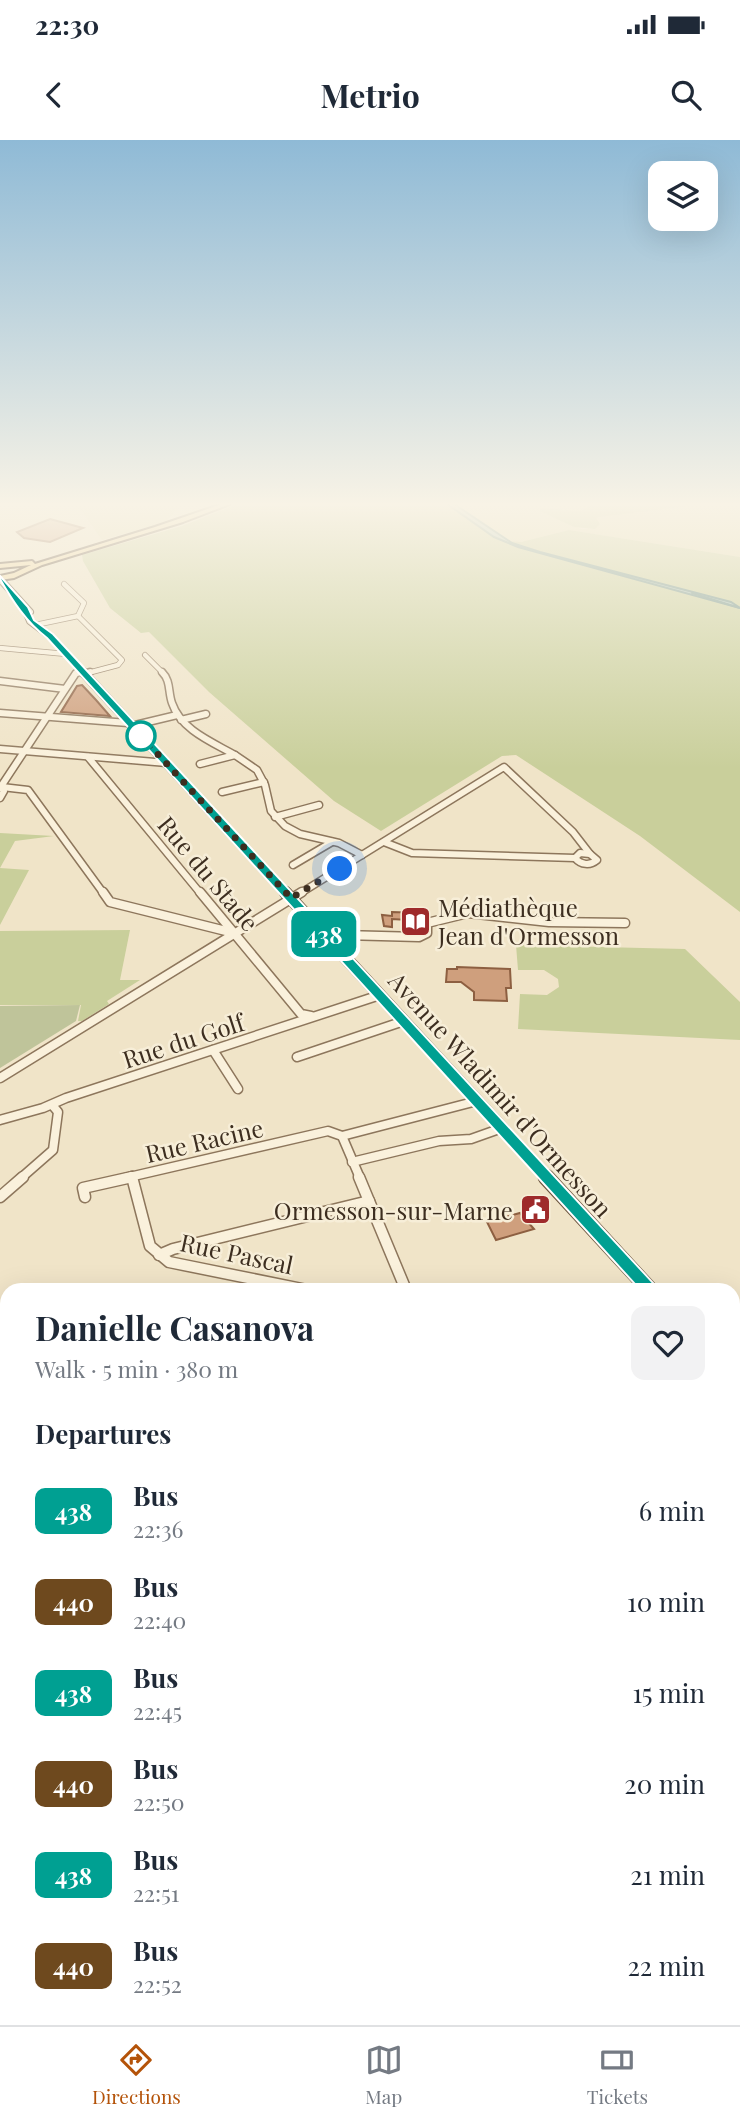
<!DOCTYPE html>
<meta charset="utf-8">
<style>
:root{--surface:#fff;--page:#f2f2f3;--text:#1f2937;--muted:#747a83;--line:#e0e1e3;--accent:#b45309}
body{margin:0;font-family:"Playfair Display",serif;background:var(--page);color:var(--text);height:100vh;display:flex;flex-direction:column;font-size:26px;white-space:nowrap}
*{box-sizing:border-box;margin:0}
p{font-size:23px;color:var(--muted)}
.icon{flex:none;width:38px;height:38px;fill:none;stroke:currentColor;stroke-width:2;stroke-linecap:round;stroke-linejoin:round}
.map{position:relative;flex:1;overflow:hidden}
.side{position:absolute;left:0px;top:1143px;width:740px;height:744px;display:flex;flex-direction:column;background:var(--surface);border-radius:21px 21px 0 0;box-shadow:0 7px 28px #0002}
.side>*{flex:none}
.badge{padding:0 14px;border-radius:10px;font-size:24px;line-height:46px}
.buttons{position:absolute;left:648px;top:21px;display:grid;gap:14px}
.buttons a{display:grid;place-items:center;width:70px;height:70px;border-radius:14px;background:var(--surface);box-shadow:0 7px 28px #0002;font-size:35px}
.you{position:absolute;width:35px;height:35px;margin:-18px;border:5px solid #fff;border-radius:50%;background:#1a73e8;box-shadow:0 0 0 10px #1a73e833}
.map>.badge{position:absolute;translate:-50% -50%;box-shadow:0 0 0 4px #fff}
h2{padding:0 35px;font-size:26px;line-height:63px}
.round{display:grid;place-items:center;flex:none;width:74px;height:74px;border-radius:14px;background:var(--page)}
.summary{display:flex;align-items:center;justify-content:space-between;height:119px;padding:0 35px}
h1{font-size:33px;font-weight:700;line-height:52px}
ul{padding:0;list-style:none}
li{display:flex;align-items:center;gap:21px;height:91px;padding:0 35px}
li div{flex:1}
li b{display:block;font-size:26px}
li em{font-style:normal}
li .badge{min-width:77px;font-weight:700;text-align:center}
.status{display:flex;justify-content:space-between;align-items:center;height:49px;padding:0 35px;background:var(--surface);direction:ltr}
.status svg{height:19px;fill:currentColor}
header{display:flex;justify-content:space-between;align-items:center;height:91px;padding:0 35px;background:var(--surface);font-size:32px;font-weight:700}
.tabs{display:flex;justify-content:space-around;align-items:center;height:98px;border-top:2px solid var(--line);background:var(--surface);font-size:19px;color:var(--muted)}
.tabs a{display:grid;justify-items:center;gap:4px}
.tabs .current{color:var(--accent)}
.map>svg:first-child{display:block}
</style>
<div class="status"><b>22:30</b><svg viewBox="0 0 49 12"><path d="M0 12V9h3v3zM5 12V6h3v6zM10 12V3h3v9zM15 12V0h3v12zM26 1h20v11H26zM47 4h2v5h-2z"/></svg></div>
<header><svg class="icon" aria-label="back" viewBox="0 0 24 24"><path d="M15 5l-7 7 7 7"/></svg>Metrio<svg class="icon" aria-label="search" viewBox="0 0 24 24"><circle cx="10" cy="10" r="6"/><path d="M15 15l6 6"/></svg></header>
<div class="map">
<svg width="740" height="1885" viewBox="0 0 740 1885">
<rect width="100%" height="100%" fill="#f0e4c8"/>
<g fill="#e6deb5">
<path d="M 77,364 L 182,364 L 165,382 L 102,400 Z"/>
<path d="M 456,364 L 465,364 L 470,368 L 489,364 L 592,364 L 581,371 L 552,367 L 541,371 L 581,389 L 595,389 L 595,378 L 613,374 L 704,364 L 740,364 L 740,417 L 569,390 L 521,402 L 508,401 Z"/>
</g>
<g fill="#c9cf9b">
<path d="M 238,364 L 456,364 L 508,401 L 521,402 L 569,390 L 740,417 L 740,772 L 640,696 L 516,615 L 502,616 L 381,691 L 334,661 L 209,552 L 149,492 L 141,493 L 110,468 L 83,421 L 82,415 L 182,386 Z"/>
<path d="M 592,364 L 704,364 L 599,377 L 596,378 L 600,384 L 595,389 L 574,387 L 540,371 L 541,368 L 581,371 Z"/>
<path d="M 0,693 L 54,696 L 15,701 L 0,728 L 29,730 L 0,785 Z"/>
<path d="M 130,790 L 120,840 L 140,840 L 107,861 L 109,864 L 82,881 L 78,881 L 81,865 L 0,865 L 0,791 Z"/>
<path d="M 516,805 L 685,809 L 740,862 L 740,900 L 518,889 L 520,854 L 547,855 L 559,847 L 558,839 L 544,830 L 518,830 Z"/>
</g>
<path fill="#bfc49a" d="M 80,865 L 76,881 L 0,928 L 0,866 Z"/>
<path fill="#a9c4bc" stroke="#6f938a" stroke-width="2" d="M 447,364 L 454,364 L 512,403 L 540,412 L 731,462 L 740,468 L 518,407 L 494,397 Z"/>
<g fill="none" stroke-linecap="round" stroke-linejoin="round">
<path stroke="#6f938a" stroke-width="2" d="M 692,453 L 740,468"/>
</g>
<g fill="#cf9f7d" stroke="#8d5f41" stroke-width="2">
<path d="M 50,379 L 83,388 L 50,402 L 24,398 L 17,392 Z"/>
<path d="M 82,545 L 96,560 L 110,576 L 61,572 L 77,546 Z"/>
<path d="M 392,772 L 419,773 L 423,776 L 420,789 L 407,790 L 408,780 L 392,779 L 392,787 L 384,786 L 382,775 L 392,776 Z"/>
<path d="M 457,827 L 510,829 L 511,848 L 506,848 L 507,861 L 474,860 L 474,852 L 461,842 L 446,842 L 447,829 L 457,829 Z"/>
<path d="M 520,1073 L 534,1089 L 496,1100 L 487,1082 Z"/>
</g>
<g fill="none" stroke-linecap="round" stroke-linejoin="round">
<defs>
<g id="minor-far4">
<path d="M 64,444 L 84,463 L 78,476"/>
<path d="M 78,476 L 122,520 L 118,525 L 84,534"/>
<path d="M 40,484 L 78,476"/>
<path d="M 0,508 L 66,514"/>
<path d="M 145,515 L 164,534"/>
<path d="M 75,534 L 82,532"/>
</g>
<g id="minor-far3">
<path d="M 162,532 C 171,541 168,552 172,563 C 181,590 212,602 235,615"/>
<path d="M 84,534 L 90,532"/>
<path d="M 0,541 L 65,549"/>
<path d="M 0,573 L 128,583"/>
<path d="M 181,580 L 206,574"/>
<path d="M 131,586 L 177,575"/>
<path d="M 0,609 L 167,623"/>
<path d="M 88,617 L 201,754"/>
<path d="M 200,624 L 235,615 L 257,630 L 265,645 L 271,671 L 285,686 L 300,694 L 339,703 L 362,715"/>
<path d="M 2,647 L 28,650 L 104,754"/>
<path d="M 0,648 L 76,533 L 80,532"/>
<path d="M 222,652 L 264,642"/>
<path d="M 0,658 L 4,651 L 2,647"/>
<path d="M 275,677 L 319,665"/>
<path d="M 384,702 L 412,713 L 575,718"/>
<path d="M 580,713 L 590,714 L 597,720 C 590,726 581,725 575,718 Z"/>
<path d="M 293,725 L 332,702"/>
<path d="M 299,754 L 504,627 L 573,692 L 590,714"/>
</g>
<g id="minor-far2">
<path d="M 103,752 L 110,762 L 234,793"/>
<path d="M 200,752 L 301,874 L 311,876"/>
<path d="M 327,798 L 343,795 L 419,797 L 427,793 L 427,783 L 468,773 L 549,782 L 625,783"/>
<path d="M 213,910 L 238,949"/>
<path d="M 297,917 L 404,881"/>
<path d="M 0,938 L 302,752"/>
<path d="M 0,980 L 43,968 L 66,958 L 380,855"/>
<path d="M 342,996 L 477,961"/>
<path d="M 352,1022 L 439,1001 L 471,999 L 502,988"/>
<path d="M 21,1038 L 53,1010 L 58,972 L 53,966"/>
<path d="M 125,1038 L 328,991 L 342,996 L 360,1038"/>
</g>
<g id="minor-far1">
<path d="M 132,1037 L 150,1106 L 169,1122 L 307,1150"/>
<path d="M 359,1037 L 406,1150"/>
<path d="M 0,1057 L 23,1037"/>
<path d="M 85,1057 L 83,1048 L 132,1037"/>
<path d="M 159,1115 L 173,1109 L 369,1061"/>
<path d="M 0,1176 L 7,1178"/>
<path d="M 0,1236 L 7,1233"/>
<path d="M 733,1277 L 740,1274"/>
<path d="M 0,1339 L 7,1336"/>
<path d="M 733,1373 L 733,1378"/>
</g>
<g id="minor">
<path d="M 0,1457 L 7,1453"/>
<path d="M 733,1547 L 740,1542"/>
<path d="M 0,1595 L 7,1591"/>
<path d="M 733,1747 L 740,1742"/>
<path d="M 0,1762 L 7,1757"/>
<path d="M 0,1831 L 7,1827"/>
<path d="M 234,1885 L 242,1880"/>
<path d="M 551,1885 L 559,1880"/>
</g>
<path id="tertiary-far1" d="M 733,1353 L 740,1349"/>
<path id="tertiary" d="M 0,1792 L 7,1788"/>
<g id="secondary-far3">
<path d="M 0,439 L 30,472"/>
<path d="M 25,469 L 30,481 L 50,496 L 85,534"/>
</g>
<path id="secondary-far2" d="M 83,532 L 286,754"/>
<path id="secondary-far1" d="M 285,752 L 548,1038"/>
<g id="secondary">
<path d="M 546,1037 L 650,1150"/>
<path d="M 733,1241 L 740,1249"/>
</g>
<path id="primary" d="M 222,364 L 230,364 L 183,382 L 42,425 L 14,438 L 0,440 L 0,436 L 14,433 L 31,425 L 0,428 L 0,424 L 32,421 L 35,424 L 155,387 Z"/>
</defs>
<use href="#minor-far4" stroke="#8d765c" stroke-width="6"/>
<use href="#minor-far3" stroke="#8d765c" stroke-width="9"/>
<use href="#minor-far2" stroke="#8d765c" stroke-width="11"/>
<use href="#minor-far1" stroke="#8d765c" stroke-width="13"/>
<use href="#minor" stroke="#8d765c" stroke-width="16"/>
<use href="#tertiary-far1" stroke="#8d765c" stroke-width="16"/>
<use href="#tertiary" stroke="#8d765c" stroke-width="19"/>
<use href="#secondary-far3" stroke="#6f573f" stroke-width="8"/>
<use href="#secondary-far2" stroke="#6f573f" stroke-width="10"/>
<use href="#secondary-far1" stroke="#6f573f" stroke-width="13"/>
<use href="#secondary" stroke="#6f573f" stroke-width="17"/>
<use href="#primary" stroke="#5b4430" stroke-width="4"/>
<use href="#minor-far4" stroke="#faf1dc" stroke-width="4.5"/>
<use href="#minor-far3" stroke="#faf1dc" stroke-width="6"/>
<use href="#minor-far2" stroke="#faf1dc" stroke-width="8"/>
<use href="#minor-far1" stroke="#faf1dc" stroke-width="10"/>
<use href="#minor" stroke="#faf1dc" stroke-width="12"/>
<use href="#tertiary-far1" stroke="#faf1dc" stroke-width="12"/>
<use href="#tertiary" stroke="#faf1dc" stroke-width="16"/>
<use href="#secondary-far3" stroke="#faf1dc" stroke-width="6"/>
<use href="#secondary-far2" stroke="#faf1dc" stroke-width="8"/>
<use href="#secondary-far1" stroke="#faf1dc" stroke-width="10"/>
<use href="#secondary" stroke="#faf1dc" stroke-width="13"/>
<use href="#primary" fill="#f3d9a0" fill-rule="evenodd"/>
</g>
<linearGradient id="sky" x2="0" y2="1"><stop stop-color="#8fbad6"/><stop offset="0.58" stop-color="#f8f3e6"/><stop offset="1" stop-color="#f8f3e6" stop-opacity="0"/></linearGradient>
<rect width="740" height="628" fill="url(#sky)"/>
<path fill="#00a092" stroke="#fff" stroke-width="2" d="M 0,436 L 28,467 L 34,480 L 53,494 L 655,1145 L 658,1150 L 655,1154 L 644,1154 L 47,498 C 26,482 12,460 0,439 Z"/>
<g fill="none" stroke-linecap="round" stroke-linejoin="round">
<path stroke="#3d2e20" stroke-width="7" stroke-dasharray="0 12.6" d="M 141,596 L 291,758 L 340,729"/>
</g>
<defs>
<symbol id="library-square" viewBox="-11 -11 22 22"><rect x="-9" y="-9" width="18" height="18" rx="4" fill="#9e2a2b" stroke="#f7eed8"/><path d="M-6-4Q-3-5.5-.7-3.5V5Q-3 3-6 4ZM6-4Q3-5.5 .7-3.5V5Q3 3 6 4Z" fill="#fff"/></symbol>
<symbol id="civic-square" viewBox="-11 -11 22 22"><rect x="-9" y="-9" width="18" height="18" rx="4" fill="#9e2a2b" stroke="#f7eed8"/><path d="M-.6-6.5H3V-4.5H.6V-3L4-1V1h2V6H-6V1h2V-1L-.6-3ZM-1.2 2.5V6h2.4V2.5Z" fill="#fff"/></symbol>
</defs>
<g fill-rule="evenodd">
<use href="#library-square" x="398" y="764" width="35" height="35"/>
<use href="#civic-square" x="518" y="1052" width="35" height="35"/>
</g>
<circle fill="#fff" stroke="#00a092" stroke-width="3.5" cx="141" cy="596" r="14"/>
<g text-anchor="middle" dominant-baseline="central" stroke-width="5" stroke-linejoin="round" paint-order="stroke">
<g font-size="24" fill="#3d2e20" stroke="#f7eed8">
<text transform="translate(209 733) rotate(50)">Rue du Stade</text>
<text transform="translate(183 900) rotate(-18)">Rue du Golf</text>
<text transform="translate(501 954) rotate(48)">Avenue Wladimir d'Ormesson</text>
<text transform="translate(204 1000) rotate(-13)">Rue Racine</text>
<text transform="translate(237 1113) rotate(12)">Rue Pascal</text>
</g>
<g font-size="24" fill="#3d2e20" stroke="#f7eed8" text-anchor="start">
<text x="438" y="767">Médiathèque<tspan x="438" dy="28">Jean d'Ormesson</tspan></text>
<text x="513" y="1070" text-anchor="end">Ormesson-sur-Marne</text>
</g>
</g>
</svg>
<div class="buttons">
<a><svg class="icon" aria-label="layers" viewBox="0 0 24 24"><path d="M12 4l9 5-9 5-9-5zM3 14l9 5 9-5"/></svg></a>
</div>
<div class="you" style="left:340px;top:729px"></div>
<b class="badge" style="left:324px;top:794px;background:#00a092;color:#fff">438</b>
<section class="side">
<div class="summary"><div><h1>Danielle Casanova</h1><p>Walk · 5 min · 380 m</p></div><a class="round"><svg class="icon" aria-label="heart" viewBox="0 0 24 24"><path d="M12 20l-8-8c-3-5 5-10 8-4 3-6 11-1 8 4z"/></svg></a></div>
<h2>Departures</h2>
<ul>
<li><span class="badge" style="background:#00a092;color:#fff">438</span><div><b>Bus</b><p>22:36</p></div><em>6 min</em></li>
<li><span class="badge" style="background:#6e491e;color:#fff">440</span><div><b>Bus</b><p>22:40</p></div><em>10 min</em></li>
<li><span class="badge" style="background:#00a092;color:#fff">438</span><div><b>Bus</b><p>22:45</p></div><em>15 min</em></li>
<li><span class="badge" style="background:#6e491e;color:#fff">440</span><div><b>Bus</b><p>22:50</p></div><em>20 min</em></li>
<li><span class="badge" style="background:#00a092;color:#fff">438</span><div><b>Bus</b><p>22:51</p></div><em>21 min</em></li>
<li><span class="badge" style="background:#6e491e;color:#fff">440</span><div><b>Bus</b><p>22:52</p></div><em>22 min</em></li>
</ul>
</section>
</div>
<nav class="tabs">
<a class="current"><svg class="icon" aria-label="directions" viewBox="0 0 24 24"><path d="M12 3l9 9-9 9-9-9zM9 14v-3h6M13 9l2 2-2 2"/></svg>Directions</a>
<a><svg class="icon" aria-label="map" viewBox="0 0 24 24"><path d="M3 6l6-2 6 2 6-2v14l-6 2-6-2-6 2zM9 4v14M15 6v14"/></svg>Map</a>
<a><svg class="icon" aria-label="tickets" viewBox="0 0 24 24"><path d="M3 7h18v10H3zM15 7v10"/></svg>Tickets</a>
</nav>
